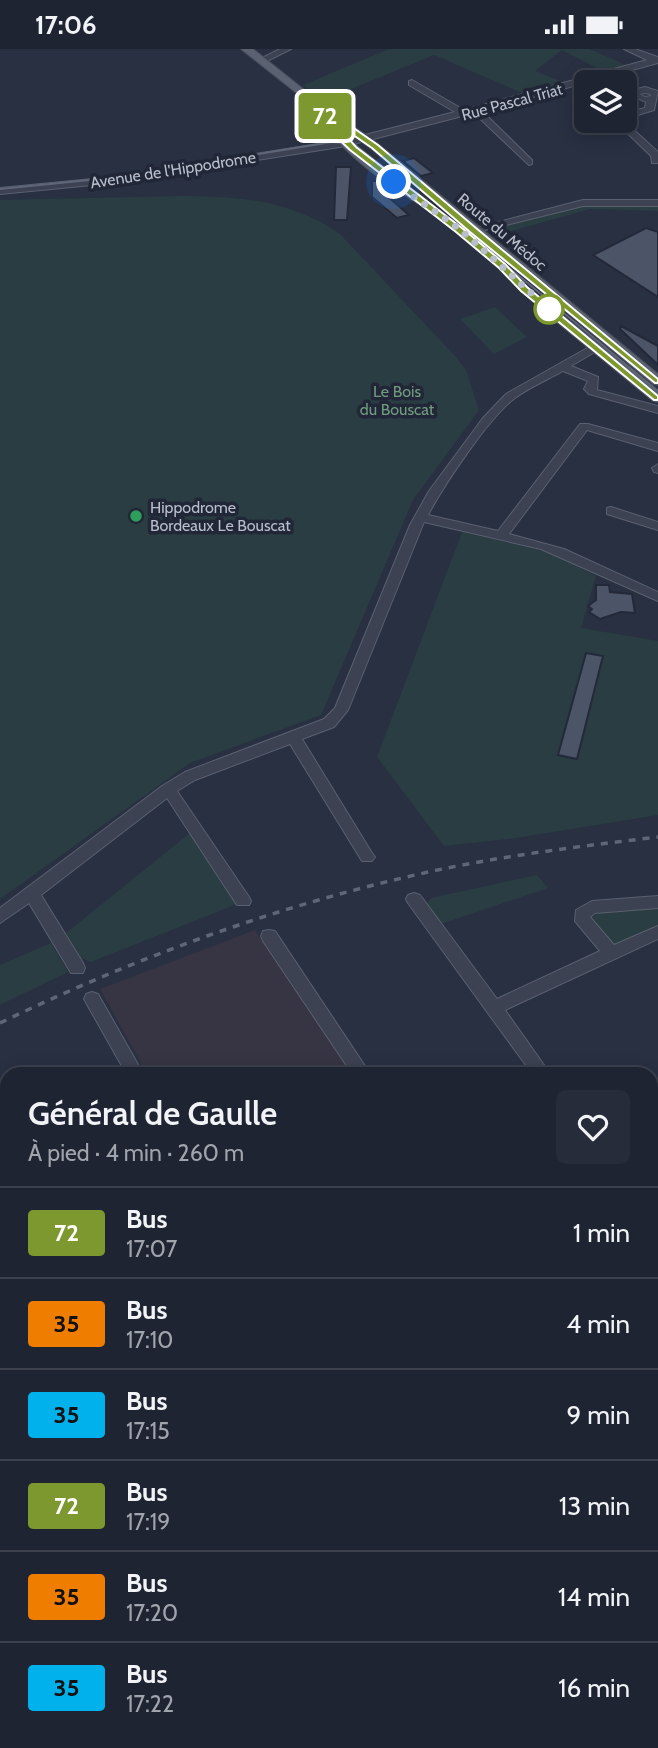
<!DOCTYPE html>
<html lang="fr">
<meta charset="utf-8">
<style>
:root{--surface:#1e2432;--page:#262c3a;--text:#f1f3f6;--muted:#a1a4ac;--line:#3c414d}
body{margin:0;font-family:Cabin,sans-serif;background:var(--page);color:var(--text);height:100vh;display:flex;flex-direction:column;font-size:26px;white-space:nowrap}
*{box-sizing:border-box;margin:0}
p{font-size:23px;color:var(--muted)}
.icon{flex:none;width:38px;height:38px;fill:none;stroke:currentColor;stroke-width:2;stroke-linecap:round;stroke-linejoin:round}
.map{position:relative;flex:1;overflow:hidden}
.drawer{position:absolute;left:0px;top:1018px;width:658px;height:681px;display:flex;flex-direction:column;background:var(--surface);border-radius:21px 21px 0 0;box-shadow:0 4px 18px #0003,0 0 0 2px var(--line)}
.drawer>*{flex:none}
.badge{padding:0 14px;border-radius:5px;font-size:24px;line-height:46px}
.tools{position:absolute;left:574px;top:21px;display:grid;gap:14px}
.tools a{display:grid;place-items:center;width:63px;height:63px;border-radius:10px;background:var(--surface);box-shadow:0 4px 18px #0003,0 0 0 2px var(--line);font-size:35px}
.you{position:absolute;width:35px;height:35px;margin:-18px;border:5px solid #fff;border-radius:50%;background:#1a73e8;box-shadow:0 0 0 10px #1a73e833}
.map>.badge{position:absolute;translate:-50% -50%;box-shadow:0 0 0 4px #fff}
.round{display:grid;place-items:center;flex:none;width:74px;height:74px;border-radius:10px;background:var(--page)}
.overview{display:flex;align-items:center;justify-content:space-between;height:119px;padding:0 28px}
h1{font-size:33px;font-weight:600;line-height:52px}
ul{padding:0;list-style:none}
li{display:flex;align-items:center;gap:21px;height:91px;padding:0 28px;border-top:2px solid var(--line)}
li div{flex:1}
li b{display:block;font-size:26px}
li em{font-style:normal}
li .badge{min-width:77px;font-weight:700;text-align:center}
.status{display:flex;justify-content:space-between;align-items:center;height:49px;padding:0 35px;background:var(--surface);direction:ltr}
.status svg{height:19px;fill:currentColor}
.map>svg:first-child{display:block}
</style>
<div class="status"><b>17:06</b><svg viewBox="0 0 49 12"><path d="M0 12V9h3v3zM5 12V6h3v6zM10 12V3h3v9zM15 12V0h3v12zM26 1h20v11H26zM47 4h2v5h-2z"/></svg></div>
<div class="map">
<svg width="658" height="1699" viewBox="0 0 658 1699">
<rect width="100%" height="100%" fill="#283042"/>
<path fill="#373443" d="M 255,881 L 267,900 L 272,902 L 355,1025 L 147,1025 L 100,940 Z"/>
<g fill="#2a3d43">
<path d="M 389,0 L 589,0 L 626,16 L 604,23 L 562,1 L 535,22 L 568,35 L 527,46 L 434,6 L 322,52 L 303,36 Z"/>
<path d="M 180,147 C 237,147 292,151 340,185 L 456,308 L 466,321 L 479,361 L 413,451 L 321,666 L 190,714 L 0,850 L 0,151 Z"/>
<path d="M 583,156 L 658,156 L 658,162 L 590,160 L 501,185 L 493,179 Z"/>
<path d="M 495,258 L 527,288 L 494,305 L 460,270 Z"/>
<path d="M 462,483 L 549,503 L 596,527 L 581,579 L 658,592 L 658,766 L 516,789 L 444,797 L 377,708 Z"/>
<path d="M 190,784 L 237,855 L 91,913 L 81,909 L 66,884 Z"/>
<path d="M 537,826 L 548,839 L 441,875 L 426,856 L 431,849 Z"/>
<path d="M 658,857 L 658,876 L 620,895 L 612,895 L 593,875 L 592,869 L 602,861 Z"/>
<path d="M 51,894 L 68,923 L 0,956 L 0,916 Z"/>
</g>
<g fill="#4c5468" stroke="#232939" stroke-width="2">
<path d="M 414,109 L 433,124 L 421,127 L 403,112 Z"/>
<path d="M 336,118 L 351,118 L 347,171 L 334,171 Z"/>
<path d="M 372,132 L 380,132 L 386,136 L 386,146 L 409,166 L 397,169 L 372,148 Z"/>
<path d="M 646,179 L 658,183 L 658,248 L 593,206 Z"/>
<path d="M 621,277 L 658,297 L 658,316 L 620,280 Z"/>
<path d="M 596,536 L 609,536 L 610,543 L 632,545 L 635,564 L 621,563 L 600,570 L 589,563 L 592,560 L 588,557 L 596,551 Z"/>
<path d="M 586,604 L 603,607 L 577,710 L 558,706 Z"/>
</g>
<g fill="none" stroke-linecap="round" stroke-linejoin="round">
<defs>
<g id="minor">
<path d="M 280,0 L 291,0 L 265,13 L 258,11 Z"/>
<path d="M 624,0 L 635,0 L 658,8 L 658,14 L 482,62 L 532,111 L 532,115 L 529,116 L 474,64 L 346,97 L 113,134 L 0,145 L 0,139 L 113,128 L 355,89 L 344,86 L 323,72 L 323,68 L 326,67 L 350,82 L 365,86 L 455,63 L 409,36 L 409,32 L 412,31 L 464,61 L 647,11 Z"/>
<path d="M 645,38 L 658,42 L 654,61 L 625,70 L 625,64 L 645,59 L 646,53 L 631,46 L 633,41 ZM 645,44 L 650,45 L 651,47 L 645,48 L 640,45 Z"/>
<path d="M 615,72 L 624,72 L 658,103 L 658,114 L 652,114 L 651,107 Z"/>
<path d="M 583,151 L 658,151 L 658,157 L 583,157 L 473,184 L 468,181 Z"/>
<path d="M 605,289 L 615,291 L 571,317 L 598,328 L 597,341 L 658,357 L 658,364 L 589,345 L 584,340 L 588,332 L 563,322 C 547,331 530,338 515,349 C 489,368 444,436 428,466 L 498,482 L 580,375 L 588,375 L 658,394 L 658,402 L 587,381 L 509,485 L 564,500 L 658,543 L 658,552 L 541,500 L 424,473 L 348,661 L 334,678 L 302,690 L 372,804 L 375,808 L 372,812 L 362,812 L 290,695 L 195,731 L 177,742 L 249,848 L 251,852 L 249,856 L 237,856 L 167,749 L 41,846 L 83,914 L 85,919 L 83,924 L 71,924 L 29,854 L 0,874 L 0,859 L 162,737 L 185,723 L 324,670 L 335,659 L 410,476 L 429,442 L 483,369 L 506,345 Z"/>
<path d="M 658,415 L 658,424 L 654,423 L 652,419 Z"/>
<path d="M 611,458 L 658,473 L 658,481 L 607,465 L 607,459 Z"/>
<path d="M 414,844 L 420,846 L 497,950 L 600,902 L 575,872 L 576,861 L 592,852 L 658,847 L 658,859 L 595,864 L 590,868 L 614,896 L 658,877 L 658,890 L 505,961 L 551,1026 L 533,1026 L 408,854 L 406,850 L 408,846 Z"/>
<path d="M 269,881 L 275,882 L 371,1026 L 353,1026 L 263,892 L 261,887 L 263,882 Z"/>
<path d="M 92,943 L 98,945 L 144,1026 L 127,1026 L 84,950 L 86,945 Z"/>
<path d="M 658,1047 L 658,1064 L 651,1067 L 651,1050 Z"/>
<path d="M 0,1149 L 7,1152 L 7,1181 L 0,1178 Z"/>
<path d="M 651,1173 L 658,1177 L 658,1200 L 651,1197 Z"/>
<path d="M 7,1389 L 7,1410 L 0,1413 L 0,1392 Z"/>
<path d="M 651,1442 L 658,1444 L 658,1472 L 651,1470 Z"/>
<path d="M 658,1524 L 658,1547 L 651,1550 L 651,1527 Z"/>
<path d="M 233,1692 L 256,1692 L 258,1699 L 235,1699 Z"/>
<path d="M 389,1692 L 420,1692 L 418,1699 L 387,1699 Z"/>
<path d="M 504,1692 L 528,1692 L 530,1699 L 506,1699 Z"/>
</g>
<g id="major">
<path d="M 241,0 L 253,0 L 327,59 L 377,94 L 658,325 L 658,336 L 653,335 L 369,98 L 334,74 L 364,105 L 427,151 L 417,154 C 382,132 348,108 323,75 L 332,72 Z"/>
<path d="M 551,257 L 658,342 L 658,353 L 653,352 L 546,264 L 546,258 Z"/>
</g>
</defs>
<use href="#minor" stroke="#5a606f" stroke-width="2"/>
<use href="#major" stroke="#464b5b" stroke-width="2"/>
<use href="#minor" fill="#3c4252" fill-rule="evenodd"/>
<use href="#major" fill="#5a6171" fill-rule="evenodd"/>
<path stroke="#5e6678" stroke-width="2" d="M 0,140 L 119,128 L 332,93 L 354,95 L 466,183 L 658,342"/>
<path stroke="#5e6678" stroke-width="3.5" stroke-dasharray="7 7" stroke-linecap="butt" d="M 0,974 C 139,907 282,855 433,822 C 507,806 583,797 658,788"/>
</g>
<path fill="#7c982e" stroke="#fff" stroke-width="2" d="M 320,60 L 326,60 L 378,96 L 476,179 L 658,330 L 658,334 L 655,334 L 470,183 L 372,99 L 333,72 L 356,98 L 462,179 L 505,215 L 527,238 L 658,347 L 658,351 L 654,351 L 521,242 L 499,219 L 456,183 L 350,101 L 331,83 Z"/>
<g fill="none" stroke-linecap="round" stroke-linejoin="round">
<path stroke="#b9becb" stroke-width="7" stroke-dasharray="0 12.6" d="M 394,133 C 415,150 439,164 460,181 C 493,208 522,237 554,264 L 549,260"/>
</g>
<circle fill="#fff" stroke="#7c982e" stroke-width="3.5" cx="549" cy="260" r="14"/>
<circle fill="#2e9e5b" stroke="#212737" stroke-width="2.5" cx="136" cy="467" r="7"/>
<g text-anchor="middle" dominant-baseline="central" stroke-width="7" stroke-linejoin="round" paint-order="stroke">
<g font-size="16" fill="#b9becb" stroke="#212737">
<text transform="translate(512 53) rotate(-15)">Rue Pascal Triat</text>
<text transform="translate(173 121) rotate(-9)">Avenue de l'Hippodrome</text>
<text transform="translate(502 183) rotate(40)">Route du Médoc</text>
</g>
<g font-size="16" fill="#719b80" stroke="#212737">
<text x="397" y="342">Le Bois<tspan x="397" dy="18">du Bouscat</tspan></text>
</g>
<g font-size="16" fill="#b9becb" stroke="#212737" text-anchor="start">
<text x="150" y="458">Hippodrome<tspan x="150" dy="18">Bordeaux Le Bouscat</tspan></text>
</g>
</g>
</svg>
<div class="tools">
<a><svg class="icon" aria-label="layers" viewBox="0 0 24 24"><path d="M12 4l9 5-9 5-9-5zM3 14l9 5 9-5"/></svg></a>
</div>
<div class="you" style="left:394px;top:133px"></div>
<b class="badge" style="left:325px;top:67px;background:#7c982e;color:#fff">72</b>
<section class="drawer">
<div class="overview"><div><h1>Général de Gaulle</h1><p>À pied · 4 min · 260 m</p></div><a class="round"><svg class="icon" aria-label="heart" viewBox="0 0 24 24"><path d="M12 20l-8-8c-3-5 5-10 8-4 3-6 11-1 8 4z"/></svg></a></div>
<ul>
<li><span class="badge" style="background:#7c982e;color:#fff">72</span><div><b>Bus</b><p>17:07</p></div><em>1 min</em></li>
<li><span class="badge" style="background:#ee7d00;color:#111">35</span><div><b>Bus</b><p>17:10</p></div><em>4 min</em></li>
<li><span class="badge" style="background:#00b1eb;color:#111">35</span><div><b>Bus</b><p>17:15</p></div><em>9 min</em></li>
<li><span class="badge" style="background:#7c982e;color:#fff">72</span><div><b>Bus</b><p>17:19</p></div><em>13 min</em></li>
<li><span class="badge" style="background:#ee7d00;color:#111">35</span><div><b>Bus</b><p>17:20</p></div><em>14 min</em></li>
<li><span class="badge" style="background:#00b1eb;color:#111">35</span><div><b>Bus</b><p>17:22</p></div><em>16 min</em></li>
</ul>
</section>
</div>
